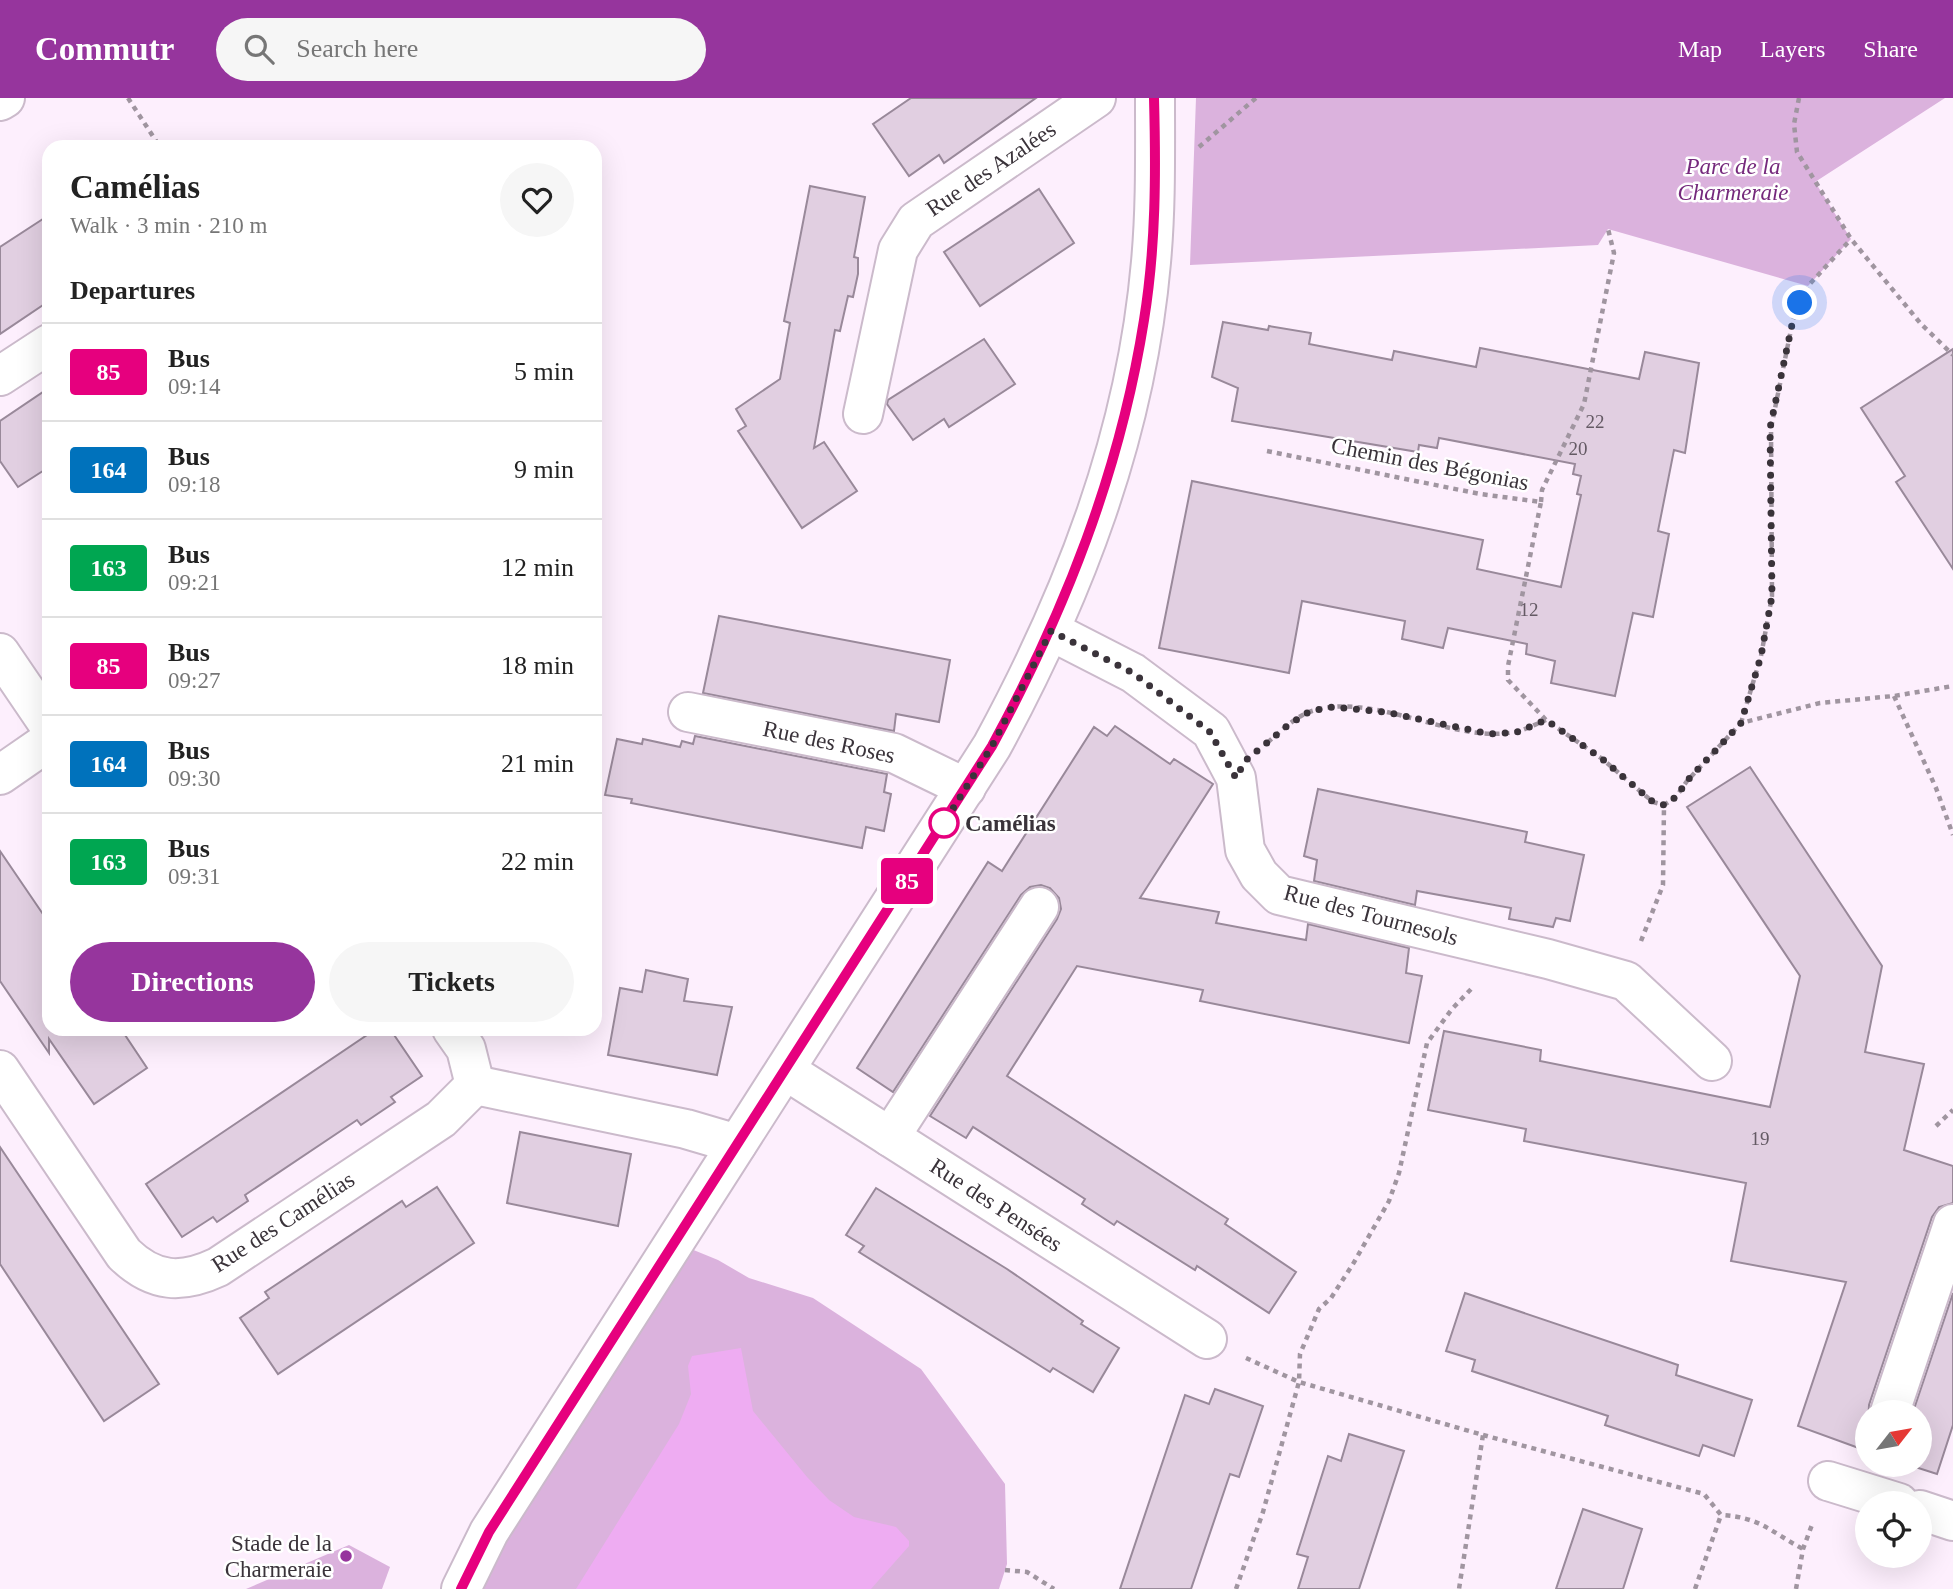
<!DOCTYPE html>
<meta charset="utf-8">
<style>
:root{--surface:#fff;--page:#f6f6f6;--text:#222;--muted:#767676;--line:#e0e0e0;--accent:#96359d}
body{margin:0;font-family:Georgia,serif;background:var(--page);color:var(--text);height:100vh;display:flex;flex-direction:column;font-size:26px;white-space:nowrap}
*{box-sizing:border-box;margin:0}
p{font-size:23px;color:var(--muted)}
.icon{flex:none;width:38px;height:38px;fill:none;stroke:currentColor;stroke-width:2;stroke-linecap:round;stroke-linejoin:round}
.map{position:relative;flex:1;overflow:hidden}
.details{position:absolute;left:42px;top:42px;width:560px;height:896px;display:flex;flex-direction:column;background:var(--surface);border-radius:21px;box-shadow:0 7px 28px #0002}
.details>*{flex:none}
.badge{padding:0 14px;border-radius:5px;font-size:24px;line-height:46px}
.needle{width:46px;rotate:59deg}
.tools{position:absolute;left:1855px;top:1302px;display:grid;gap:14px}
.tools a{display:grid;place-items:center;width:77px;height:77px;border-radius:50%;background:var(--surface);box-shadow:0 7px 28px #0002;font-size:35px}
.you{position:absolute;width:35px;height:35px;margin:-18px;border:5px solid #fff;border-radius:50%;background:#1a73e8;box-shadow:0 0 0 10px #1a73e833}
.map>.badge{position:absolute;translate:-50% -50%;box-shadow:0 0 0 4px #fff}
h2{padding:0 28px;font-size:26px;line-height:63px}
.round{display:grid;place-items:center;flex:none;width:74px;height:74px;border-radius:37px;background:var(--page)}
.head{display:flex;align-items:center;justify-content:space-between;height:119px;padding:0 28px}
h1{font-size:33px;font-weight:800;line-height:52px}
.button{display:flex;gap:14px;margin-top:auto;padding:14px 28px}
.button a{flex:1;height:80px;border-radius:42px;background:var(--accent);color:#fff;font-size:28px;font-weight:800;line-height:80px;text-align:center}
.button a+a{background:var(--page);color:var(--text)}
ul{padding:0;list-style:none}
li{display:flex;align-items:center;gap:21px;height:98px;padding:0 28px;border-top:2px solid var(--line)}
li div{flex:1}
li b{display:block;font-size:26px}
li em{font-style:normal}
li .badge{min-width:77px;font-weight:700;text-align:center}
header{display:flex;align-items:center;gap:42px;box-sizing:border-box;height:98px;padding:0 35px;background:var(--accent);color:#fff}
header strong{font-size:33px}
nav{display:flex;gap:38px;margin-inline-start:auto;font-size:24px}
.search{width:490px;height:63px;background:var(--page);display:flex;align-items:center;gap:18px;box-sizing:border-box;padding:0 24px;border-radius:38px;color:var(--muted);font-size:26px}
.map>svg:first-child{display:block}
</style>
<header>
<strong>Commutr</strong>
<div class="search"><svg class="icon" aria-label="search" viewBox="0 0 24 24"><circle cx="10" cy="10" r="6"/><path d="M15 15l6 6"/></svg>Search here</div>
<nav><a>Map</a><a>Layers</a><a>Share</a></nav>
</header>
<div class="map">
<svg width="1953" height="1491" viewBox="0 0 1953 1491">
<rect width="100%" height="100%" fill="#fdeffd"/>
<g fill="#dbb2dd">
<path d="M 1196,0 L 1945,0 L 1815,84 L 1851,141 L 1808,188 L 1608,131 L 1598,147 L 1190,167 Z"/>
<path d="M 674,1144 L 718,1162 L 749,1180 L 813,1200 L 921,1271 L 1005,1386 L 1007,1466 L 999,1491 L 461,1491 Z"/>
<path d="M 349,1447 L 390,1469 L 382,1491 L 246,1491 Z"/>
</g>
<path fill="#eeacf2" d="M 741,1250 L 753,1313 L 807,1379 L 829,1402 L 854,1419 L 896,1429 L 909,1443 L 909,1448 L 871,1491 L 576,1491 L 679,1326 L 691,1296 L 688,1268 L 692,1258 Z"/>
<g fill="#e1cfe1" stroke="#99899a" stroke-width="2">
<path d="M 911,0 L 1036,0 L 944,65 L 939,57 L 909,78 L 873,26 Z"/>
<path d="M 810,88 L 865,99 L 854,159 L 858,160 L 858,176 L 853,199 L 848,198 L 840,233 L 835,232 L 814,350 L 824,344 L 857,393 L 802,430 L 738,333 L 746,328 L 736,311 L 780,281 L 790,225 L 784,223 Z"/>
<path d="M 1039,91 L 1074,145 L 980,208 L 944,154 Z"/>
<path d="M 49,117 L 49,203 L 0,236 L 0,149 Z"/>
<path d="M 1223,224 L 1268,232 L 1269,228 L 1311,235 L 1309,246 L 1392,262 L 1394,253 L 1476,269 L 1480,250 L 1639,281 L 1645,254 L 1699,265 L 1685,355 L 1674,352 L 1658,433 L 1669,436 L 1653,519 L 1633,515 L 1615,598 L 1551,585 L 1555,563 L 1526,556 L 1527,546 L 1448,530 L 1443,550 L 1402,541 L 1405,523 L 1302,503 L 1289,575 L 1159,550 L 1192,383 L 1483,442 L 1477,471 L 1561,489 L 1581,397 L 1577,396 L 1581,378 L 1573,376 L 1575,366 L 1439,340 L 1437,350 L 1419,347 L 1418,354 L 1232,323 L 1238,290 L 1212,279 Z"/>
<path d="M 984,241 L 1015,286 L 949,329 L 944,321 L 913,342 L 887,306 L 888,302 Z"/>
<path d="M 1953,251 L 1953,471 L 1896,384 L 1905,378 L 1861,310 Z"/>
<path d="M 49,290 L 49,369 L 18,389 L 0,363 L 0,323 Z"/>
<path d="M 719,518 L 950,562 L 939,624 L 896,616 L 894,633 L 703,595 Z"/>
<path d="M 1115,628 L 1170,666 L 1174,661 L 1213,686 L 1140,800 L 1219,814 L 1216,825 L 1306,842 L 1308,826 L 1409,850 L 1406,875 L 1422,878 L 1409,945 L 1200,903 L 1203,892 L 1077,868 L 1007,978 L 1228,1121 L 1225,1126 L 1296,1174 L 1269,1215 L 1197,1168 L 1195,1172 L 1117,1123 L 1114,1127 L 1082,1106 L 1085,1101 L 973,1029 L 966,1040 L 930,1018 L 1057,821 L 1061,811 L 1059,800 L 1050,790 L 1041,787 L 1030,789 L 1021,797 L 893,994 L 857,970 L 988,764 L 1002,773 L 1094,629 L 1107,638 Z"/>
<path d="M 695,638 L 887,676 L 884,694 L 891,696 L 884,733 L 866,729 L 862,750 L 631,705 L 632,701 L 605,697 L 617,641 L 642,646 L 643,641 L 680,649 L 682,643 L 693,646 Z"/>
<path d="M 1750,669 L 1882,868 L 1865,954 L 1924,966 L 1904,1052 L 1953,1068 L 1953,1105 L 1939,1109 L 1932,1119 L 1869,1307 L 1867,1353 L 1798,1328 L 1846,1184 L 1731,1163 L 1746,1085 L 1524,1043 L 1526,1031 L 1428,1012 L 1444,933 L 1541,952 L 1540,963 L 1770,1009 L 1800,878 L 1687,709 Z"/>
<path d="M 1318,691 L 1527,734 L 1525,744 L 1584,757 L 1570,823 L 1556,820 L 1553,829 L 1509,821 L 1511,810 L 1417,793 L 1415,807 L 1314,783 L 1317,762 L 1304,758 Z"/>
<path d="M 0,753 L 49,825 L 49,931 L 121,931 L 147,970 L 94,1006 L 49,941 L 49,955 L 0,883 Z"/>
<path d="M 646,872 L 688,881 L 684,903 L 732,909 L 717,977 L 608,957 L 620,890 L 642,894 Z"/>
<path d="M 376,931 L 390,931 L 422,978 L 391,999 L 395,1004 L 361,1027 L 357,1022 L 245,1097 L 248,1103 L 217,1124 L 213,1119 L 182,1139 L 146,1086 Z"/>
<path d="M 520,1034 L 631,1056 L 618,1128 L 507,1105 Z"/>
<path d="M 0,1049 L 159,1286 L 104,1323 L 0,1166 Z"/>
<path d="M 437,1089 L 474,1145 L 278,1276 L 240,1220 L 269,1200 L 265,1194 L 402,1103 L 406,1109 Z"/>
<path d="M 876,1090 L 1007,1171 L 1083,1223 L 1081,1226 L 1119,1250 L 1093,1294 L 1053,1270 L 1050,1274 L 859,1154 L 864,1148 L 846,1137 Z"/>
<path d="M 1465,1195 L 1678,1267 L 1676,1277 L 1752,1302 L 1734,1358 L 1703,1347 L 1699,1358 L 1653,1343 L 1605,1327 L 1608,1318 L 1472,1273 L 1475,1262 L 1446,1253 Z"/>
<path d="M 1953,1195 L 1953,1327 L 1937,1376 L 1909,1367 L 1920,1367 L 1920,1314 L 1913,1314 Z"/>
<path d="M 1215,1291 L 1263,1308 L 1239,1379 L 1230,1376 L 1191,1491 L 1120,1491 L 1185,1297 L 1209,1306 Z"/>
<path d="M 1349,1336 L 1404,1353 L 1359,1491 L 1298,1491 L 1308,1459 L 1297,1456 L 1328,1358 L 1341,1363 Z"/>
<path d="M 1583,1411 L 1642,1431 L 1623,1491 L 1556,1491 Z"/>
</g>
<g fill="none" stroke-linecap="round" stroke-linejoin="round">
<defs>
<g id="minor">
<path d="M 0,3 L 5,0"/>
<path d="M 0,278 L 49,246"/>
<path d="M 863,316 L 898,152 L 916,123 L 1096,0"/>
<path d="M 1051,533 L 1133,575 L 1211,633 L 1236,680 L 1245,752 L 1259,777 L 1279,797 L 1548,861 L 1626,883 L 1712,963"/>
<path d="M 0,555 L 49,627"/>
<path d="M 688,614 L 894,655 L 966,690"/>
<path d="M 0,677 L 49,643"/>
<path d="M 452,931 L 466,951 L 475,987"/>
<path d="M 0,972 L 124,1156 C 154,1185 182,1186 218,1169 L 441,1021 L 475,987"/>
<path d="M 785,972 L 1207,1241"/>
<path d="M 475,987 L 686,1031 L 737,1046"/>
<path d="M 890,1039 L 1039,809"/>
<path d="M 1890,1314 L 1953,1126"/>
<path d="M 1828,1383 L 1899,1405"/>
<path d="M 1920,1412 L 1953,1423"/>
<path d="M 461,1491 L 489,1434 L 992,648 C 1074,497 1136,337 1151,164 C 1156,109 1155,55 1155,0"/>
</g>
</defs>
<use href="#minor" stroke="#cbbacb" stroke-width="42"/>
<g stroke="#a095a0" stroke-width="4.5" stroke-dasharray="5 5" stroke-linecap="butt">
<path d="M 128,0 L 160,49"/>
<path d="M 1799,0 L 1794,26 L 1797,54 L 1851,141 L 1921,226 L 1953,257"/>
<path d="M 1199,49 L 1256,0"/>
<path d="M 1267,353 L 1480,396 L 1541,404 L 1508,568 L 1508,582 L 1546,622 L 1601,660 L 1653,704 L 1664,707"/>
<path d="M 1541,404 L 1542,392 L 1584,306 L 1614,155 L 1608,131"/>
<path d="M 1894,598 L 1936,690 L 1953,737"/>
<path d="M 1741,625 L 1761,558 L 1772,498 L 1771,330 L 1793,222 L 1808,188 L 1851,141"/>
<path d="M 1268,644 C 1281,633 1296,618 1312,613 C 1375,593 1451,646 1515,634 C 1525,632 1536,626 1546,622"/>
<path d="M 1641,843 L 1663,787 L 1664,707 L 1676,699 L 1687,683 L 1741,625 L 1820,605 L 1894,598 L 1953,588"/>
<path d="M 1936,1028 L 1953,1012"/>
<path d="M 1246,1260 L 1299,1284 L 1483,1337 L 1459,1491"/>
<path d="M 1483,1337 L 1704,1396 L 1721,1417 C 1760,1419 1771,1434 1803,1451"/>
<path d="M 1005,1472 L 1027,1474 L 1054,1491"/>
<path d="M 1236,1491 L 1263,1414 L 1299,1284 L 1300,1256 L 1319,1211 L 1331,1200 L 1353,1166 L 1389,1103 L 1399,1075 L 1427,945 L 1452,911 L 1474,888"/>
<path d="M 1695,1491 L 1721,1417"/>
<path d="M 1796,1491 L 1803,1451 L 1813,1424"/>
</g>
<use href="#minor" stroke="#fff" stroke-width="38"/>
</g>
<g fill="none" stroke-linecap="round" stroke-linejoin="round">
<defs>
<path id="line" d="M 461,1491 L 489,1434 L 992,648 C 1065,513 1120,374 1144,222 C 1156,148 1156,74 1154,0"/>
</defs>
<use href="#line" stroke="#fff" stroke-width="16"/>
<use href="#line" stroke="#e6007e" stroke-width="10"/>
<path stroke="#3a333a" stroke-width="7" stroke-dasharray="0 12.6" d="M 944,725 L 942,728 L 992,648 L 1051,533 L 1133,575 L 1210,634 L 1236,680 L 1245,663 L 1287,628 L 1310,613 L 1333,609 L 1385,614 L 1490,636 L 1517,634 L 1546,622 L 1601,660 L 1653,704 L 1664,707 L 1676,699 L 1687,683 L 1741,625 L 1761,558 L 1772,498 L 1770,330 L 1793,222 L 1800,205"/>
</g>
<circle fill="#fff" stroke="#e6007e" stroke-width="3.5" cx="944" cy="725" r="14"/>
<circle fill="#96359d" stroke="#fff" stroke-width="2.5" cx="346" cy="1458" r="7"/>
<g text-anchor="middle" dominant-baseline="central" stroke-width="5" stroke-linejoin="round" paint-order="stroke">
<g font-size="19" fill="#645a64">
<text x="1595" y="323">22</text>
<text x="1578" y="350">20</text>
<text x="1529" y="511">12</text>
<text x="1760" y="1040">19</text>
</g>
<g font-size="23" font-style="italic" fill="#75297c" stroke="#fff">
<text x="1733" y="68">Parc de la<tspan x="1733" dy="26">Charmeraie</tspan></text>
</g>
<g font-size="23" fill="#3a333a" stroke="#fff">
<text transform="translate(991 71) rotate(-34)">Rue des Azalées</text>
<text transform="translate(1430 366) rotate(11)">Chemin des Bégonias</text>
<text transform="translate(829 644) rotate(12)">Rue des Roses</text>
<text transform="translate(1371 817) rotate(15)">Rue des Tournesols</text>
<text transform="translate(996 1107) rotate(33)">Rue des Pensées</text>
<text transform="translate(283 1124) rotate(-33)">Rue des Camélias</text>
</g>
<g font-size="23" font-weight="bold" fill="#3a333a" stroke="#fff" text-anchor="start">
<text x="965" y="725">Camélias</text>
</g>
<g font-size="23" fill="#3a333a" stroke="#fff" text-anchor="end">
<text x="332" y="1445">Stade de la<tspan x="332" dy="26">Charmeraie</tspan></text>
</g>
</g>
</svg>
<div class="tools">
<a><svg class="needle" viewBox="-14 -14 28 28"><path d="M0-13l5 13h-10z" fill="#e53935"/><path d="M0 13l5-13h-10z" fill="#767676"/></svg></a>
<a><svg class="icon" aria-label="locate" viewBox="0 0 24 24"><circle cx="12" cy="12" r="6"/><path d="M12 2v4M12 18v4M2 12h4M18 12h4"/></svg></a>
</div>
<div class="you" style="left:1800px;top:205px"></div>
<b class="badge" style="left:907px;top:783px;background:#e6007e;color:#fff">85</b>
<section class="details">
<div class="head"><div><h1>Camélias</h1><p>Walk · 3 min · 210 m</p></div><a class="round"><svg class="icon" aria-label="heart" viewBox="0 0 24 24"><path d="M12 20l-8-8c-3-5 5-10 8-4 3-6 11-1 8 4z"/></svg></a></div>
<h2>Departures</h2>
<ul>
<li><span class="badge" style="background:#e6007e;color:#fff">85</span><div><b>Bus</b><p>09:14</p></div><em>5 min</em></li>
<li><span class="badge" style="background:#0072bc;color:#fff">164</span><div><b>Bus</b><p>09:18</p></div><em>9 min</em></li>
<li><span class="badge" style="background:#00a651;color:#fff">163</span><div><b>Bus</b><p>09:21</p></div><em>12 min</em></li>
<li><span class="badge" style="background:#e6007e;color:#fff">85</span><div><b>Bus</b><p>09:27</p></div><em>18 min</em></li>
<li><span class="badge" style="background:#0072bc;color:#fff">164</span><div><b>Bus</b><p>09:30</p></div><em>21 min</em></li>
<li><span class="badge" style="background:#00a651;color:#fff">163</span><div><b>Bus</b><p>09:31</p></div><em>22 min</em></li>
</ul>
<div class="button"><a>Directions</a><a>Tickets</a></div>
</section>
</div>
